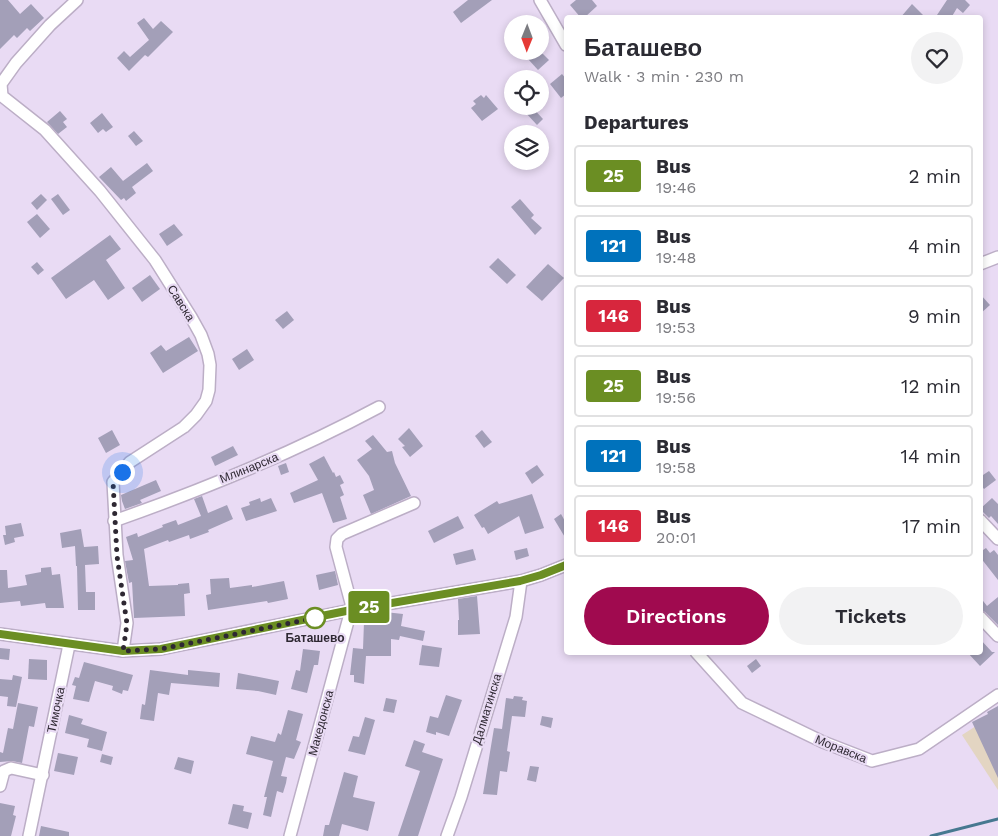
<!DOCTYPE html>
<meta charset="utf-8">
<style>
:root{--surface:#fff;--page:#f2f2f3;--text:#2b2b33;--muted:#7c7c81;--line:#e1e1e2;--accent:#a00a4f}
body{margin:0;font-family:"Work Sans",sans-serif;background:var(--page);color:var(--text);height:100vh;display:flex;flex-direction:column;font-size:19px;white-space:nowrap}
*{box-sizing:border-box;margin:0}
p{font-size:16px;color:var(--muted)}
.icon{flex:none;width:28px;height:28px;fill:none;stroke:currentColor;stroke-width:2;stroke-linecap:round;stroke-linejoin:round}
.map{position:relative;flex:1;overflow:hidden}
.sheet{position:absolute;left:564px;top:15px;width:419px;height:640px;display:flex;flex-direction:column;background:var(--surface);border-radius:5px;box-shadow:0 2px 8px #0003}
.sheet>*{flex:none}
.badge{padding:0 10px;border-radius:4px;font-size:18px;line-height:32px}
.needle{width:32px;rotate:181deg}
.fabs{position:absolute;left:504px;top:15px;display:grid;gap:10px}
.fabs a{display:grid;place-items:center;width:45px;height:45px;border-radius:50%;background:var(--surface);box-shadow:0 2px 8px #0003;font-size:25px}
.you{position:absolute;width:25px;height:25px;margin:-12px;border:4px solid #fff;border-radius:50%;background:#1a73e8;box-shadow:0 0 0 8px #1a73e833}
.map>.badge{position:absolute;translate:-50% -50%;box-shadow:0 0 0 2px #fff}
h2{padding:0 20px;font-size:19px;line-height:45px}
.round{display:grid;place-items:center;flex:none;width:52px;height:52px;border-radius:26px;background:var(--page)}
.overview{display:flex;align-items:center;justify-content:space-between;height:85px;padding:0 20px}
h1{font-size:24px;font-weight:600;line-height:38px}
.primary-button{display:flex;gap:10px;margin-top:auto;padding:10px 20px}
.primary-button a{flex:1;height:58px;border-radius:30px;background:var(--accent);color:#fff;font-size:20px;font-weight:600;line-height:58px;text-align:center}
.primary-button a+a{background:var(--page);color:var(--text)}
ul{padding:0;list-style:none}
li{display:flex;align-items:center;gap:15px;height:62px;margin:0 10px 8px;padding:0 10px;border:2px solid var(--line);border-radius:5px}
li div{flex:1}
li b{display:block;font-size:19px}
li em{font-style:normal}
li .badge{min-width:55px;font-weight:700;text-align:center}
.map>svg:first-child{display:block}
</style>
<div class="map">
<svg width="998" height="836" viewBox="0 0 998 836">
<rect width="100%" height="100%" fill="#e9dbf4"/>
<path fill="#e3d5c2" d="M 998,712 L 998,790 L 962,735 Z"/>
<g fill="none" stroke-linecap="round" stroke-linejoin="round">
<path stroke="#467890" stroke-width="3" d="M 931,836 L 998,819"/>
</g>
<g fill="#a39fb8">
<path d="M 0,0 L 8,0 L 20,14 L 31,4 L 44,18 L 30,31 L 27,28 L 17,38 L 14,35 L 0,49 Z"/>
<path d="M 468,0 L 492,0 L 461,23 L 453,12 Z"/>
<path d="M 576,0 L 592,0 L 597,6 L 584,18 L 581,18 L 570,5 Z"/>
<path d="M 947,0 L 965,0 L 970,5 L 963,13 L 957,8 L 951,18 L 935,18 Z"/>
<path d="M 912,4 L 926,18 L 900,18 Z"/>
<path d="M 144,18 L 153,29 L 161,21 L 173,32 L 148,57 L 145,55 L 129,71 L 117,58 L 124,51 L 130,57 L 149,40 L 137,23 Z"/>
<path d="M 537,51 L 540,51 L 549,60 L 538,70 L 528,59 Z"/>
<path d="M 562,74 L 566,79 L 566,94 L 561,98 L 550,84 Z"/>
<path d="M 481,95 L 484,98 L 486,95 L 498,109 L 482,121 L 471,108 L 476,104 L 473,101 Z"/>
<path d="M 531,106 L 543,119 L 537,125 L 525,112 Z"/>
<path d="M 60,111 L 67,119 L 63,122 L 67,127 L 58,134 L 47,122 Z"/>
<path d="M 102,113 L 113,127 L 106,132 L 103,129 L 98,133 L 90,123 Z"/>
<path d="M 134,131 L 143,141 L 136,146 L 128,136 Z"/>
<path d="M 147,163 L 153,171 L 132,187 L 136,193 L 126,201 L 124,198 L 121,200 L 99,177 L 111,167 L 123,181 Z"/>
<path d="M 41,194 L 47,200 L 37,210 L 31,203 Z"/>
<path d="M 58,194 L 70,210 L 63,215 L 51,199 Z"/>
<path d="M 520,199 L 534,215 L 531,218 L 542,228 L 535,235 L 511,207 Z"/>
<path d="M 37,214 L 50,229 L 40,238 L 27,222 Z"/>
<path d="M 174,224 L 183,235 L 167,246 L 159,234 Z"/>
<path d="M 110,235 L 121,249 L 106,260 L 125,288 L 108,300 L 94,280 L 66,299 L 51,278 Z"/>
<path d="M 498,258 L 516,275 L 507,284 L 489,267 Z"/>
<path d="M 37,262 L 44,270 L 38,275 L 31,267 Z"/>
<path d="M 548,264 L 564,278 L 542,301 L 526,287 Z"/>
<path d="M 150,275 L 160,289 L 142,302 L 132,288 Z"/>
<path d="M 980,294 L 990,305 L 980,314 Z"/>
<path d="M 287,311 L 294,320 L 283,329 L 275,320 Z"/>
<path d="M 189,337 L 198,351 L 163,373 L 150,353 L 161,345 L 166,351 Z"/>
<path d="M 247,349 L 254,360 L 239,370 L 232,359 Z"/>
<path d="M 409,428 L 423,446 L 410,457 L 402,447 L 405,446 L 398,439 Z"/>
<path d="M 112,430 L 120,445 L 106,453 L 98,438 Z"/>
<path d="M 482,430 L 492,442 L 484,448 L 475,436 Z"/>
<path d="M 373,435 L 387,452 L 392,451 L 395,463 L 411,496 L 371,514 L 363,495 L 374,490 L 369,476 L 357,460 L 372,449 L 365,441 Z"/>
<path d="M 233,446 L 238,455 L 215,466 L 211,457 Z"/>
<path d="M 324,456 L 333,473 L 334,472 L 336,477 L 340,475 L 344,483 L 340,485 L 344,495 L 340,497 L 347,519 L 333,523 L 322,493 L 294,503 L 290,493 L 318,480 L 309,464 Z"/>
<path d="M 286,463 L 289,472 L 281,475 L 278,466 Z"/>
<path d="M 537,465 L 544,475 L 532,484 L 525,473 Z"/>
<path d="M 989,471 L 996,480 L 984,489 L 980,484 L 980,477 Z"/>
<path d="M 156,480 L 161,491 L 140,500 L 142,503 L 125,509 L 122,501 L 121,495 Z"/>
<path d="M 532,494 L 544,528 L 525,534 L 519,516 L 488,534 L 484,527 L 482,528 L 474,515 L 497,501 L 499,504 Z"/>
<path d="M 202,496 L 208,513 L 227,505 L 233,519 L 208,530 L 209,532 L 190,539 L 189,535 L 169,542 L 168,540 L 144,549 L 149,586 L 178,585 L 178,584 L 189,583 L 190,593 L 184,594 L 185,616 L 134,618 L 132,582 L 129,583 L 125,561 L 133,560 L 126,537 L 137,533 L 138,537 L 163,527 L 162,525 L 176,520 L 178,525 L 201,516 L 194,499 Z"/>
<path d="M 260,498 L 261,502 L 271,498 L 277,511 L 246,521 L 241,508 L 250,505 L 249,502 Z"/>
<path d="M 992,498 L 998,504 L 998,524 L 991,516 L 989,518 L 980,509 Z"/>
<path d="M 561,514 L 566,523 L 566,539 L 554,519 Z"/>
<path d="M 458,516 L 464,528 L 434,543 L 428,531 Z"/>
<path d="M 21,523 L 24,536 L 14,538 L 15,542 L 5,545 L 3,535 L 6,535 L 5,526 Z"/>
<path d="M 81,529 L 84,547 L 98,546 L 99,564 L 85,565 L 86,592 L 95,592 L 95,610 L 78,610 L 77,566 L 76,566 L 75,546 L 62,548 L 60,533 Z"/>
<path d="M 527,548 L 529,556 L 516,560 L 514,551 Z"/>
<path d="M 986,548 L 990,553 L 994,550 L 998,555 L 998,580 L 980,557 L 980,552 Z"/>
<path d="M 473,549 L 476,560 L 456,565 L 453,554 Z"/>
<path d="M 51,567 L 52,575 L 60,574 L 64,608 L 46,608 L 45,603 L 21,606 L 20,601 L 0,603 L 0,570 L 7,570 L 8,588 L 27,585 L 25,575 L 41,572 L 41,568 Z"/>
<path d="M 335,571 L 338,585 L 319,590 L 316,575 Z"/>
<path d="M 229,578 L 230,588 L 252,585 L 252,587 L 284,581 L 288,599 L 268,603 L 267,601 L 208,610 L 206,595 L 211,594 L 210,579 Z"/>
<path d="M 477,596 L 480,634 L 458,635 L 458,620 L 459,620 L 458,599 Z"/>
<path d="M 980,597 L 987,606 L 998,597 L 998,625 L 985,612 L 980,610 Z"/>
<path d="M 385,612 L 403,614 L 401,626 L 425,631 L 423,641 L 400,636 L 399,640 L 391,639 L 391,656 L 366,656 L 364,684 L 354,682 L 354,675 L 350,675 L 353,648 L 363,649 L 364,622 L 384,623 Z"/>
<path d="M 980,639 L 992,652 L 995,652 L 980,666 L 967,652 L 980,652 Z"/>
<path d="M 422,645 L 442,648 L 439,667 L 419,665 Z"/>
<path d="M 0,648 L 10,649 L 9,660 L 0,659 Z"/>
<path d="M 303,649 L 320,651 L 318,665 L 314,665 L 307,693 L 291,689 L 296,670 L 300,671 Z"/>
<path d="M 29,659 L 47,660 L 47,680 L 28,679 Z"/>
<path d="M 756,659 L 761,666 L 752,673 L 747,666 Z"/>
<path d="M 84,662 L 133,675 L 128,691 L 123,690 L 122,694 L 112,690 L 113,686 L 95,681 L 89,702 L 73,699 L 76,686 L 72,685 L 75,677 L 79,678 Z"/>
<path d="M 150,670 L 188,675 L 188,670 L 220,673 L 219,687 L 171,683 L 169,695 L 158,693 L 154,721 L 140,719 L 142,704 L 145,705 Z"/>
<path d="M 238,673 L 279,681 L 276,695 L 258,691 L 236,689 Z"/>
<path d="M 13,675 L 22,677 L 16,707 L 7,706 L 8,697 L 0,696 L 0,679 L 12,680 Z"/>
<path d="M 446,695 L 462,700 L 449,736 L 436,732 L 436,735 L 426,732 L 430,716 L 438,718 Z"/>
<path d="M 514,696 L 523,697 L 522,700 L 527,701 L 525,717 L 512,716 L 507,751 L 510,752 L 507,772 L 500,771 L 497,795 L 483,794 L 494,728 L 502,729 L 506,698 L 513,699 Z"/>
<path d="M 386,698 L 397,700 L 394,713 L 383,711 Z"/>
<path d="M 18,703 L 38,707 L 34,727 L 29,726 L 22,763 L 12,761 L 0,762 L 0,752 L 3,753 L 8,728 L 13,729 Z"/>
<path d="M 998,706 L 998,778 L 972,722 L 988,714 L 987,712 Z"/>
<path d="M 288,710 L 303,714 L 296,740 L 301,742 L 294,759 L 286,757 L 281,776 L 287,777 L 286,783 L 283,793 L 277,791 L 271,817 L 263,815 L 267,797 L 264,797 L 273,761 L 246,754 L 251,736 L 275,742 L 278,733 L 281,735 Z"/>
<path d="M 69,715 L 83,719 L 81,724 L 107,732 L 102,751 L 87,747 L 89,739 L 65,733 Z"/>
<path d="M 542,716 L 553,718 L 551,728 L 540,725 Z"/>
<path d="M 365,717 L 375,720 L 365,755 L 348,751 L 353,736 L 359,737 Z"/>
<path d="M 414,740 L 425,744 L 422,752 L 443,759 L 418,836 L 398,836 L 420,771 L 405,766 Z"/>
<path d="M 58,753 L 78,757 L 74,775 L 54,771 Z"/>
<path d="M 102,754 L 113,757 L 111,765 L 100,762 Z"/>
<path d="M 178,757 L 194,761 L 191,774 L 174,769 Z"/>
<path d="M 530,766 L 539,767 L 536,782 L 527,780 Z"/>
<path d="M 344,772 L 358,776 L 353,797 L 375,802 L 368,831 L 342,824 L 339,836 L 323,836 L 325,825 L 329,825 Z"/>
<path d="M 0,803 L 15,806 L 13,815 L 16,816 L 11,836 L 0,836 Z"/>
<path d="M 233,804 L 244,806 L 243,811 L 252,813 L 248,829 L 228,824 Z"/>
<path d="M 41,826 L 69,832 L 69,836 L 39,836 Z"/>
</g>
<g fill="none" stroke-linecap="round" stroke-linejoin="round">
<defs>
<g id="minor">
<path d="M 77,0 L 50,25 L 16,63 L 1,84 L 2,96 L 45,130 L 100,191 L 155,260 L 191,317 L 201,335 L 208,354 L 210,365 L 209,390 L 206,401 L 196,415 L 184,427 L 130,462 L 113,482 L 117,555 L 127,623 L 123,651"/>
<path d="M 540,0 L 566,45"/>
<path d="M 980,264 L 998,257"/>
<path d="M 980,520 L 998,539"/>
<path d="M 114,521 C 205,489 295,452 379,407"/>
<path d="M 980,617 L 998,636"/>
<path d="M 0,634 L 123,651 L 161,649 L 351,610 L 521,581 L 541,575 L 566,565"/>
<path d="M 696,652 L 742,703 L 823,742 L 872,761 L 919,749 L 998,695"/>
<path d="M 0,786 L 4,771 L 11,768 L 43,775"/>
<path d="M 29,836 L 69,645"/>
<path d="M 290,836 L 351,610 L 351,603 L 336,547 L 337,539 L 342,534 L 414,503"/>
<path d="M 447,836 L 461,797 L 516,617 L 521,581"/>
</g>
</defs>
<use href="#minor" stroke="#bcaec6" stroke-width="14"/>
<use href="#minor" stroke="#fff" stroke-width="11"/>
</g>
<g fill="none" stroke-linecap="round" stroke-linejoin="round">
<defs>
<path id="line" d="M 0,634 L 123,651 L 161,649 L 351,610 L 520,581 L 541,575 L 566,565"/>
</defs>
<use href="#line" stroke="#fff" stroke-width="11"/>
<use href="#line" stroke="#6b8e23" stroke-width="8"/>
<path stroke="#2e2832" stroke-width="5" stroke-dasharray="0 9" d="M 122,472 L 113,482 L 117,556 L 127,624 L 123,651 L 161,649 L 315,618"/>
</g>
<circle fill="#fff" stroke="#6b8e23" stroke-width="2.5" cx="315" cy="618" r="10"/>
<g text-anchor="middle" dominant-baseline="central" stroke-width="4.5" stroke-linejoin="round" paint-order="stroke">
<g font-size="12" fill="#2e2832" stroke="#e9dbf4">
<text transform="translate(181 303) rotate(58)">Савска</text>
<text transform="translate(249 468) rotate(-22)">Млинарска</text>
<text transform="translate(487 709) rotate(-73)">Далматинска</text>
<text transform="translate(56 710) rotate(-78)">Тимочка</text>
<text transform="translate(321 723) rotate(-75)">Македонска</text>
<text transform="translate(841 749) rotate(22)">Моравска</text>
</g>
<g font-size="12" font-weight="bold" fill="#2e2832" stroke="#e9dbf4">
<text x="315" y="638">Баташево</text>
</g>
</g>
</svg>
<div class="fabs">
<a><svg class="needle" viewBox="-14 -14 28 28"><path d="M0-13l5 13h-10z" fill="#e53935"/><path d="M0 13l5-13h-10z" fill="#7c7c81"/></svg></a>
<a><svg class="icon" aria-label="locate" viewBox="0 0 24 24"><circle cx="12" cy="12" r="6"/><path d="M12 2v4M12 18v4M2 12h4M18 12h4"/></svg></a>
<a><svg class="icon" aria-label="layers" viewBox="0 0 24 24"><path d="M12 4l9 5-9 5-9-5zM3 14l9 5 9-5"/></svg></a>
</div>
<div class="you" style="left:122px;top:472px"></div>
<b class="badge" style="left:369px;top:607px;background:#6b8e23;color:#fff">25</b>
<section class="sheet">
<div class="overview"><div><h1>Баташево</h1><p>Walk · 3 min · 230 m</p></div><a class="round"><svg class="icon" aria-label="heart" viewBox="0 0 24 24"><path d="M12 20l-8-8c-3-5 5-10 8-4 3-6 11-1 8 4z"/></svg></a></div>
<h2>Departures</h2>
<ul>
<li><span class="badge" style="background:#6b8e23;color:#fff">25</span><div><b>Bus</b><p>19:46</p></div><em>2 min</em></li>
<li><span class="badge" style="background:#0072bc;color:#fff">121</span><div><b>Bus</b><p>19:48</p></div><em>4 min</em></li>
<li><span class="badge" style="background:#d7263d;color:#fff">146</span><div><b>Bus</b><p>19:53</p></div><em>9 min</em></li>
<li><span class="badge" style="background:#6b8e23;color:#fff">25</span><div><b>Bus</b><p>19:56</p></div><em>12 min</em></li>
<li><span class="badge" style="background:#0072bc;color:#fff">121</span><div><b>Bus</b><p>19:58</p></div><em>14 min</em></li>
<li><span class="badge" style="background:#d7263d;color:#fff">146</span><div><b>Bus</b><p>20:01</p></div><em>17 min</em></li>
</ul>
<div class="primary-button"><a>Directions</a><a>Tickets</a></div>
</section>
</div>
